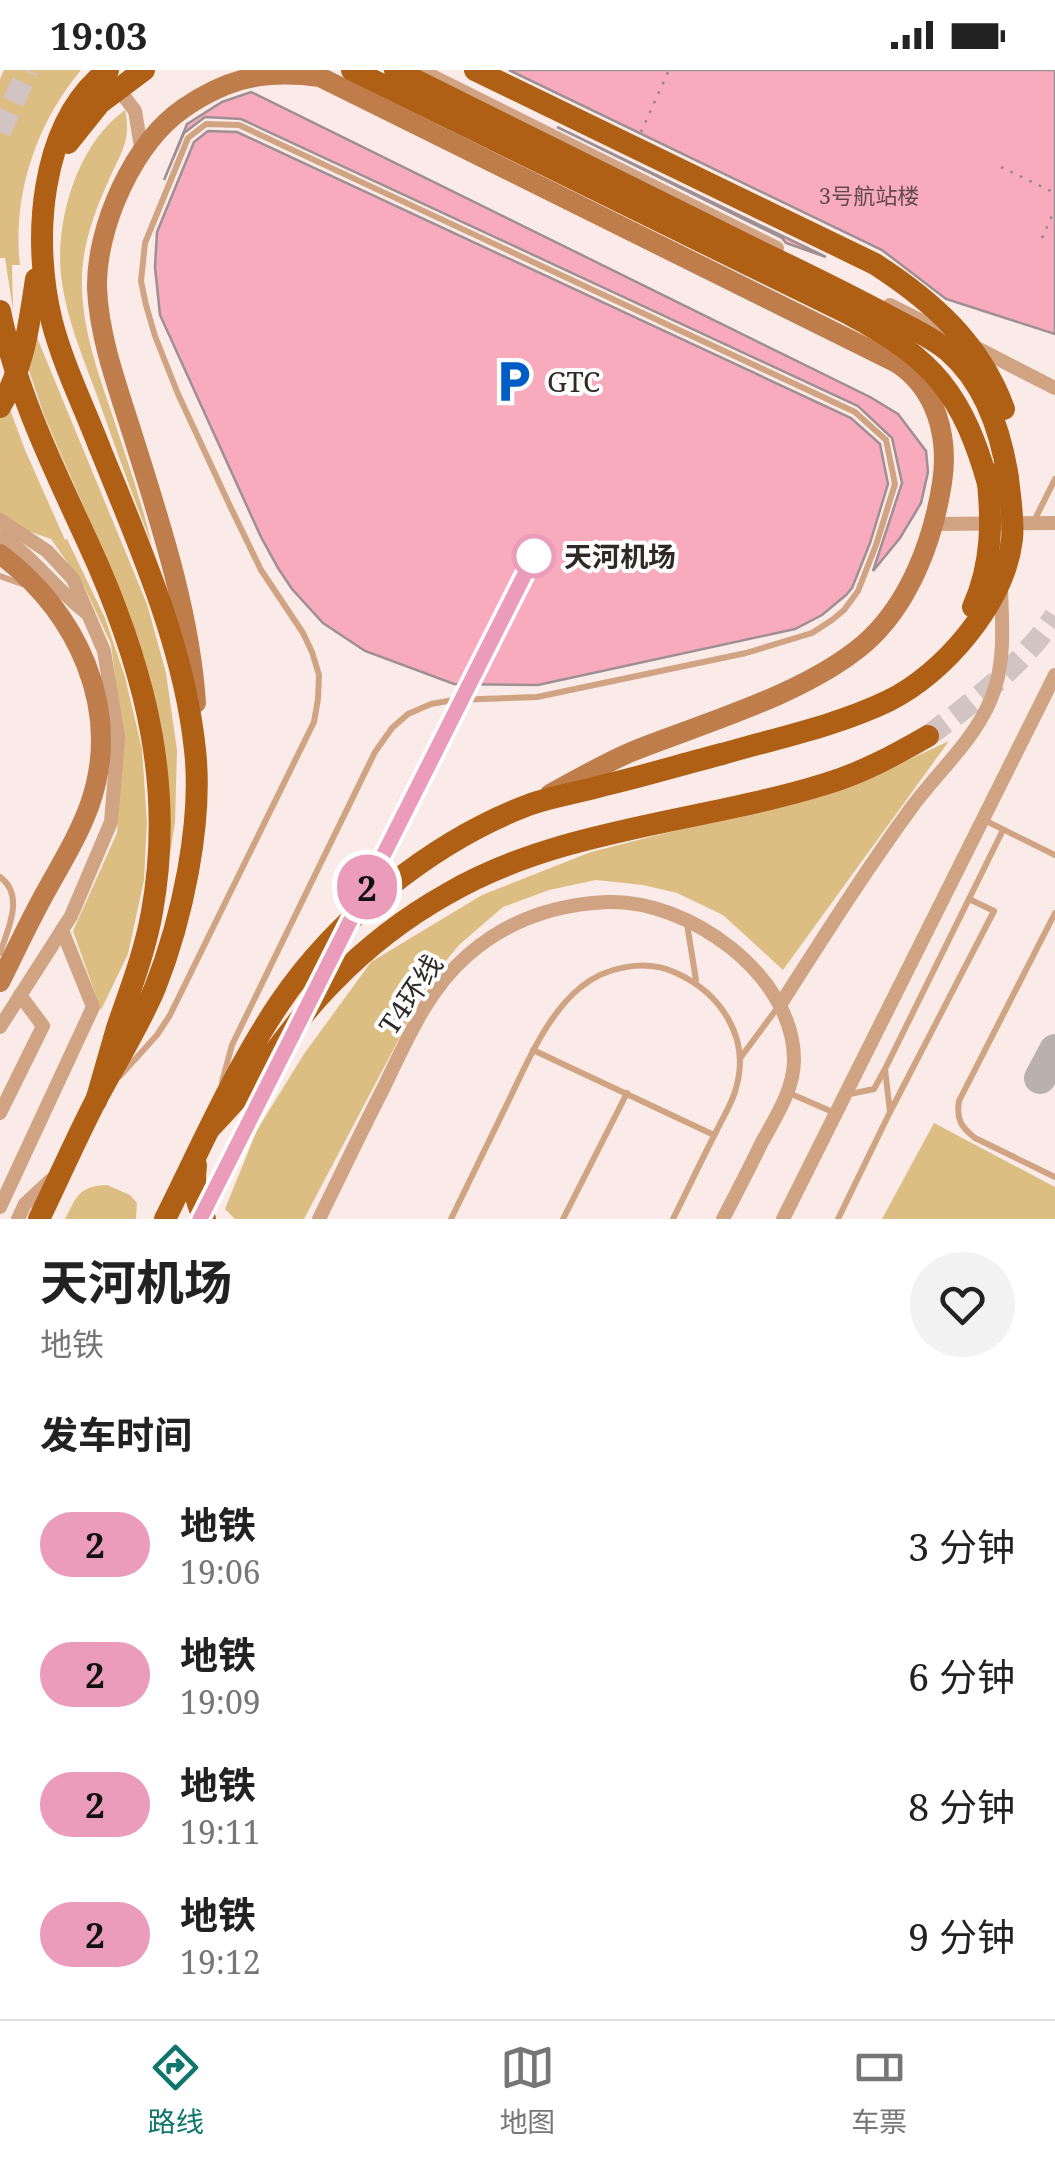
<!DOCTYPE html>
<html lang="zh">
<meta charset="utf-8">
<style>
:root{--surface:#fff;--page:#f2f2f2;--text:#222;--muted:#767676;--line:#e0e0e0;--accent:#0f766e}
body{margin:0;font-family:"Noto Serif","Noto Sans SC",serif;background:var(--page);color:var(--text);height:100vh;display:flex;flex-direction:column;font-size:38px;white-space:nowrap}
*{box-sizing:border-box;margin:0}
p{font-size:32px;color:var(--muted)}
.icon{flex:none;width:55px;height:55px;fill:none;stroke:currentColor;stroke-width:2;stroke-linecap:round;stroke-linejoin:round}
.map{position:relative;height:1149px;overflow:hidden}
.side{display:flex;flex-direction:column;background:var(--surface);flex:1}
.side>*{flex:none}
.badge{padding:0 20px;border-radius:32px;font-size:35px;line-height:65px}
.map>.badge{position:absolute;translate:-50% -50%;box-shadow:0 0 0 5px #fff}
h2{padding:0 40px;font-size:38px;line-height:90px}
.round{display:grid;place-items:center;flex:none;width:105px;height:105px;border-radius:52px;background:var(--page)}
.overview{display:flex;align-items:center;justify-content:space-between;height:170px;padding:0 40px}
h1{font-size:48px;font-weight:700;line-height:75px}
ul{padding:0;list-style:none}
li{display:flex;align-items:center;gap:30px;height:130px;padding:0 40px}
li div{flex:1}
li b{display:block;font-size:38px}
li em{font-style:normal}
li .badge{min-width:110px;font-weight:700;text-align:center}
.status{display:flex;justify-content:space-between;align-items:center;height:70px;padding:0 50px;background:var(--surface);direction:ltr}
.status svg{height:28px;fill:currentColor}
.menu{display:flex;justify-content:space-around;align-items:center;height:140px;border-top:2px solid var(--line);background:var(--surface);font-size:28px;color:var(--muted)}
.menu a{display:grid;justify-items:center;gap:5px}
.menu .current{color:var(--accent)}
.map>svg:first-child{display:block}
</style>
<div class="status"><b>19:03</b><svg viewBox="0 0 49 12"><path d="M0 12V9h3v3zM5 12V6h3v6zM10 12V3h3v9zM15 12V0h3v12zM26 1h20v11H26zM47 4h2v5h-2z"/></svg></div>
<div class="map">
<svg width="1055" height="1149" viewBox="0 0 1055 1149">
<rect width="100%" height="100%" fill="#faebe8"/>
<g fill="#dcbd82">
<path d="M 4,0 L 81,0 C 36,54 12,125 20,195 L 12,195 L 13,240 L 5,188 L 0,188 L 0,9 Z"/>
<path d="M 125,40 C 132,71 120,84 108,112 C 95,140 82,177 82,208 C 81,252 95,294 109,335 C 124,382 141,428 152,475 C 133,427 116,379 99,331 C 85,292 68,254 62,213 C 53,155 76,75 125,40 Z"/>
<path d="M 34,254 L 38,270 L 147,534 L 166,603 L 177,680 L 175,752 L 163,828 L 164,680 L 150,607 L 128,540 L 44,345 L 26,292 Z"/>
<path d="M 8,334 L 25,380 L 65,470 L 67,469 L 105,548 L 125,607 L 142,679 L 147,752 L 144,810 L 128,884 L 101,940 L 73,861 L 117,763 L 123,667 L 111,574 L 84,516 L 51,469 L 25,460 L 0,443 L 0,347 Z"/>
<path d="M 949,671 L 783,900 L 723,845 L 677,823 L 643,815 L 596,810 L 549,820 L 503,837 L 459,875 L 430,910 L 304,1149 L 235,1149 L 225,1139 L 257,1060 L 304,984 L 371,892 L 482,825 L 591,782 L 854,715 Z"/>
<path d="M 934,1053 L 1055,1117 L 1055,1149 L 882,1149 Z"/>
<path d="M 107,1115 L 130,1125 L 137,1133 L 136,1149 L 65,1149 C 77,1126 79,1116 107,1115 Z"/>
</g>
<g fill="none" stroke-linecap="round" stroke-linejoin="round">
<path stroke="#bcb0ae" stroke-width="32" d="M 1040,1008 L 1055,980"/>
</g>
<g fill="#f8abbd" stroke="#9e8f92" stroke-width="2.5">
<path d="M 509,0 L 1055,0 L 1055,264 L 946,229 L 882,180 Z"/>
<path d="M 251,22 L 870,327 L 898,344 L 926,381 L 928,402 L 921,433 L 900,468 L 873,501 L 902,413 L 892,368 L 858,336 L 241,49 L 205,47 L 184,63 L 164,110 L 187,54 L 222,32 Z"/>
<path d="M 557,57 L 826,187 L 786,173 L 782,168 Z"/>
<path d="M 208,61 L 237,62 L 851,348 L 880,374 L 888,414 L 870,473 L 852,518 L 846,525 L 822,545 L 795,559 L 538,615 L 454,614 L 365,581 L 323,553 L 292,519 L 278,498 L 261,467 L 160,245 L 155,197 L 157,162 L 194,72 Z"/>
</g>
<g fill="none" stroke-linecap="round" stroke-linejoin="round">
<g stroke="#d1c4c2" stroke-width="22" stroke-dasharray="22 11" stroke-linecap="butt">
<path d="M 0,62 L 28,0"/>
<path d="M 928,666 C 975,631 1022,595 1055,546"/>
</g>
<g stroke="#938886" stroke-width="2.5" stroke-dasharray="2.5 8" stroke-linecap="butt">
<path d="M 641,62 L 669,0"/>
<path d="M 1001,97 L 1055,123"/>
<path d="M 1042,168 L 1055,139"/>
</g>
<g stroke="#d0a383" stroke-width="6">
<path d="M 1034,451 L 1055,409"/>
<path d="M 0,506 L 22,514"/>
<path d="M 984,750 L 1055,785"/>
<path d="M 0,807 C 25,825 8,859 0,883"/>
<path d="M 1055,843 L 959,1031 C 956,1049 961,1057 975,1068 L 1055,1107"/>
<path d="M 687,854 L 696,910"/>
<path d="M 533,980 L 714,1065"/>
<path d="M 741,987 L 778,937"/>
<path d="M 120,1006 L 157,965 L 170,945 L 314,652 L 318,629 L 319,605 L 312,582 L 303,563 L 261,500 L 230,436 L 178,324 L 155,266 L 146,235 L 141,211 L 145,173 L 188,68 L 206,54 L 239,55 L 855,342 L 886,370 L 895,414 L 876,475 L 858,521 L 844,540 L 832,550 L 812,563 L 746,583 L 537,627 L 454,630 L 431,634 L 408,644 L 392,658 L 375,682 L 232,975 L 222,1012"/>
<path d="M 789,1023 L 835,1043"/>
<path d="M 845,1025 L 874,1019 L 885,999"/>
<path d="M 890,1042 L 994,841 L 969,829"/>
<path d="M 451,1149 C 470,1110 489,1071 508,1032 C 526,995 547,944 581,917 C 605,897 645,889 674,902 C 720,922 751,967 736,1018 C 733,1032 723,1047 717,1060 C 702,1089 688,1119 673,1149"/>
<path d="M 563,1149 L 627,1023"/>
<path d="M 838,1149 L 890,1042 L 885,999 L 1003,760"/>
</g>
<g stroke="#d0a383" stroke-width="14">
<path d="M 420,0 L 777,178"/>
<path d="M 114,13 L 135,41 L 142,83"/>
<path d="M 890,235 L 956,268"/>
<path d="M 975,277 L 1055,318"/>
<path d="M 0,450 L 47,481 L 73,509 L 104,581 L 118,667 L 111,752 L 71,846 L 0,957"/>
<path d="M 933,454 L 1055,453"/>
<path d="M 0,466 C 34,486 56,521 88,544"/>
<path d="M 780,935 C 823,868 865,801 912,737 C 940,699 981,664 995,618 C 1005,586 1002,551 1001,518"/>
<path d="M 0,1043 L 43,956 L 20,925"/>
<path d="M 0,1137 L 93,937 L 62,860"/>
<path d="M 18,1149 L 25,1134 L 51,1110"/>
<path d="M 319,1149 C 340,1106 361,1062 383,1019 C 406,972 427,920 468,885 C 507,851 556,834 608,832 C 687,829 794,904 794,990 C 794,1020 775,1048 761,1074 C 749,1099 736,1124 723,1149"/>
<path d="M 783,1149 L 1055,605"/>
</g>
<g stroke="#be7d4b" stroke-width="20">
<path d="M 0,484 C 77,542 123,638 90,734 C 79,765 61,794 45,823 C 29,852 15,882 0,912"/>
<path d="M 196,633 C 190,542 160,452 133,366 C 118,318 99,268 97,218 C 96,157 133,73 184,38 C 229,7 266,0 320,7 L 897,293 C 937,319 949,368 942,413 C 933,471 909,535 864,574 C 804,625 703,653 631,682 C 603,694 576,710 550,724"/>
</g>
<g stroke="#b06015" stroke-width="22">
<path d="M 0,241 C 18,331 61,412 98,495 C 147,608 174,719 152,842 C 145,882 130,920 117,958 C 110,982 103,1007 96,1031"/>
<path d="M 211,1057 C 226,1041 242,1024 256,1006 C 281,974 304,941 333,912 C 366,878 406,847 447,824 C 559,758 703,752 825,714 C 862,703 895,685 928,666"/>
<path d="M 196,1095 C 194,1115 194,1131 205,1149"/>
<path d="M 39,1149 C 58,1110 75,1071 95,1032 C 115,994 138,958 155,918 C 182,850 203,753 195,680 C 184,574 138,473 99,376"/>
<path d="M 165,1149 C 201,1077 234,1001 279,934 C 336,849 434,770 531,734 C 555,726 581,722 605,715 C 644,706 683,694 722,684"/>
</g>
<g stroke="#b06015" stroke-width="22">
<path d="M 352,0 L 849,244 C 934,289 963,324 989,417"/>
<path d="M 395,0 C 517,61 639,122 761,182 C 807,204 852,226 896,250 C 913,259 933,268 948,281 C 984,312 1001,362 1008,408 C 1010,428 1014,449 1012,469 C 1005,532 944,604 888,631 C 836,656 777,668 722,684"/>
<path d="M 475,0 L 875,194 C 932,231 980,273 1004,339"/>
<path d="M 68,73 L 100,33 L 144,0"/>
<path d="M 0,337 C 24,298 29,255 36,209"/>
<path d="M 99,376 C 83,335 63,294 52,252 C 32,173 38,54 108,0"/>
<path d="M 973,537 C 993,493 992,449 987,402"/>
</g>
</g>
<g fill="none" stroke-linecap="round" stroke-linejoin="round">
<defs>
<path id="line" d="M 200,1149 L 534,486"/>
</defs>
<use href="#line" stroke="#fff" stroke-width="22"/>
<use href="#line" stroke="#ec9cbb" stroke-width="15"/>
</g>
<defs>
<symbol id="parking-bare" viewBox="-9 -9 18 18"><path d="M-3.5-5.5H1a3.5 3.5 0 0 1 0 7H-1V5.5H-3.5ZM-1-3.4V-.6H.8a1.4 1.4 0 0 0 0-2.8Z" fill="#015cc5" stroke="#fff" stroke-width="2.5" paint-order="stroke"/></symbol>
</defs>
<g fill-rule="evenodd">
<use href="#parking-bare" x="482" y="280" width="63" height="63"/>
</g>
<circle fill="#fff" stroke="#ec9cbb" stroke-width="5" cx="534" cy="486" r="20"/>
<g text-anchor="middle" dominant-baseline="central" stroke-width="8" stroke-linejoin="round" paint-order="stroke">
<g font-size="22" fill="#614a4d">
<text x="869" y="125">3号航站楼</text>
</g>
<g font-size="28" fill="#2f2928" stroke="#fff" text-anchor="start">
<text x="547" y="311">GTC</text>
</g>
<g font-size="28" font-weight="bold" fill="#2f2928" stroke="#fff" text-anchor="start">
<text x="564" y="486">天河机场</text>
</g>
<g font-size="28" fill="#2f2928" stroke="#fff">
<text transform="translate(410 924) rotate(-56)">T4环线</text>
</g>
</g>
</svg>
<b class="badge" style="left:367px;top:817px;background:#ec9cbb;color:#111">2</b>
</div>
<section class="side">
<div class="overview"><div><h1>天河机场</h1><p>地铁</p></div><a class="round"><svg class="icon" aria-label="heart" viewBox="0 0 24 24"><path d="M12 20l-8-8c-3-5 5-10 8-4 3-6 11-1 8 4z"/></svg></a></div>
<h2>发车时间</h2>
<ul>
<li><span class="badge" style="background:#ec9cbb;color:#111">2</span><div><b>地铁</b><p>19:06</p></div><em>3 分钟</em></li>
<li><span class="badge" style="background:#ec9cbb;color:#111">2</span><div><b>地铁</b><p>19:09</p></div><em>6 分钟</em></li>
<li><span class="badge" style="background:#ec9cbb;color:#111">2</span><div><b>地铁</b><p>19:11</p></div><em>8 分钟</em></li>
<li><span class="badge" style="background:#ec9cbb;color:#111">2</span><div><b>地铁</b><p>19:12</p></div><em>9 分钟</em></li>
</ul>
</section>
<nav class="menu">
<a class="current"><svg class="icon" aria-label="directions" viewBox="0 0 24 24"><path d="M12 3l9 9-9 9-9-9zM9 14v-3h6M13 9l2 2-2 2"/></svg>路线</a>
<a><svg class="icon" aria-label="map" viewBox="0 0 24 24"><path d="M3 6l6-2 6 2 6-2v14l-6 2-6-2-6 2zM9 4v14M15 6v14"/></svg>地图</a>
<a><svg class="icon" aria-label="tickets" viewBox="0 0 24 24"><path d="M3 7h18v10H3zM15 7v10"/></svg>车票</a>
</nav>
